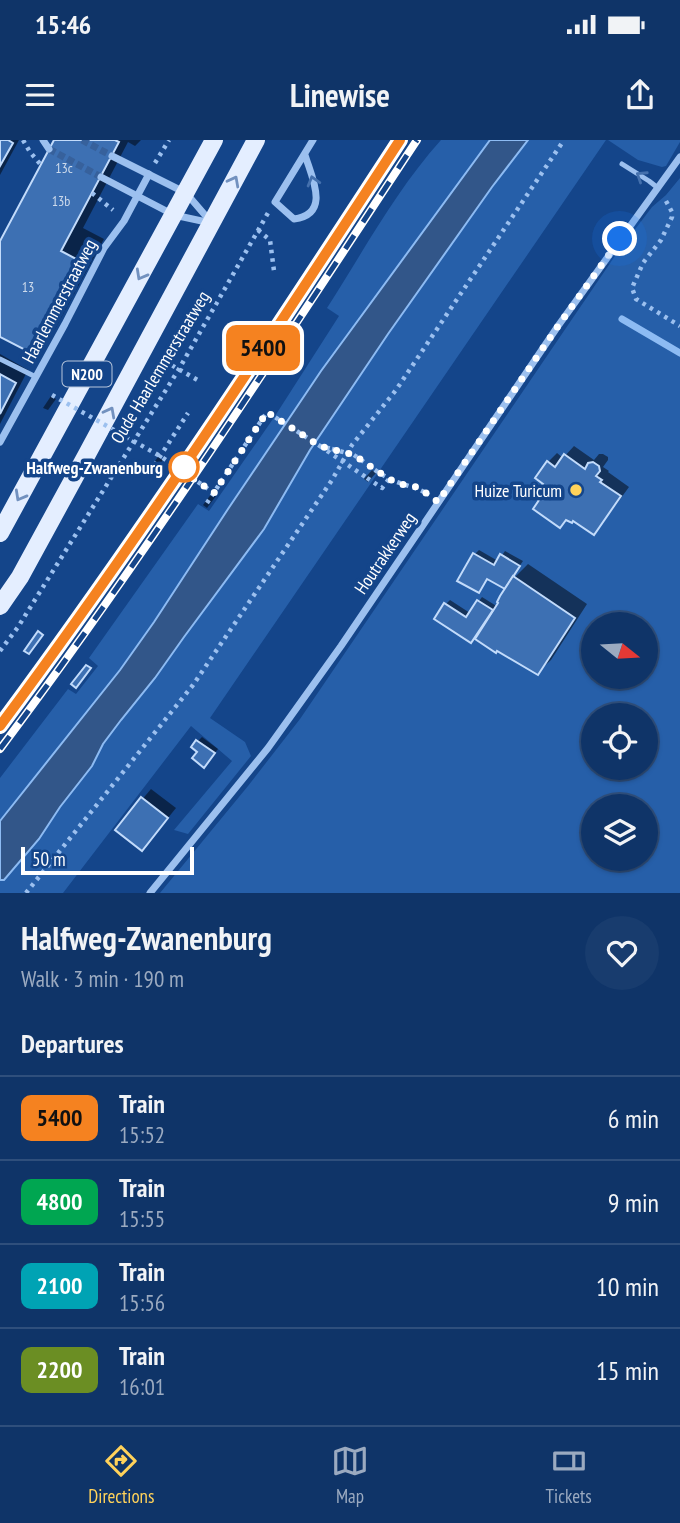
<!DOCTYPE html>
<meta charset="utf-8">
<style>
:root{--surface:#0f3468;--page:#183c6e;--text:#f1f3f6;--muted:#9baac0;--line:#2f4f7c;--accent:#ffd25a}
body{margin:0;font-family:"PT Sans Narrow",sans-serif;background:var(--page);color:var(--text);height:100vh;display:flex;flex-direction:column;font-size:26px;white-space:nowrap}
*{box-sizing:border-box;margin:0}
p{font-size:23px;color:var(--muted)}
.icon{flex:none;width:38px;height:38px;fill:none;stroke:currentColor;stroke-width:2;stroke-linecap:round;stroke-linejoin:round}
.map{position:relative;height:753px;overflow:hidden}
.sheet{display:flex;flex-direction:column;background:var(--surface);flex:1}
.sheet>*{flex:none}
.badge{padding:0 14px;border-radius:10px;font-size:24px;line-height:46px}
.needle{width:46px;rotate:108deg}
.controls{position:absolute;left:581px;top:472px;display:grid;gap:14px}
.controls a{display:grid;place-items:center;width:77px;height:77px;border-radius:50%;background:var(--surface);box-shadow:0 2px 5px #0004,0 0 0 2px var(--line);font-size:35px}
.scale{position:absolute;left:21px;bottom:18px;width:173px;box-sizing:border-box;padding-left:7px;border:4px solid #fff;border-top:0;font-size:19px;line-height:24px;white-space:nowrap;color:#fff;-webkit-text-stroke:5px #14458a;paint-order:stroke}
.you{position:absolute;width:35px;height:35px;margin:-18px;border:5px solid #fff;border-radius:50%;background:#1a73e8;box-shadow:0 0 0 10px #1a73e833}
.map>.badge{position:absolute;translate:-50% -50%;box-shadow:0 0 0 4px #fff}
h2{padding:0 21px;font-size:26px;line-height:63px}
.round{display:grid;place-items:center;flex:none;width:74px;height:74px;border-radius:37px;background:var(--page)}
.headline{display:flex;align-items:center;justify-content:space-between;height:119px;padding:0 21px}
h1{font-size:33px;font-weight:700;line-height:52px}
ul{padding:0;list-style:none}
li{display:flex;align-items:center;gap:21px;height:84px;padding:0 21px;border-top:2px solid var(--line)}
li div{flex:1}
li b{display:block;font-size:26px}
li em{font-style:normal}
li .badge{min-width:77px;font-weight:700;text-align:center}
.status{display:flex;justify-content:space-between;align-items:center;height:49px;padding:0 35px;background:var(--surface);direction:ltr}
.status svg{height:19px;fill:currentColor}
header{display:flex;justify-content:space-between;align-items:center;height:91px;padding:0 21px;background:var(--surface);font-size:32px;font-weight:700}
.dock{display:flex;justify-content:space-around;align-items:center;height:98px;border-top:2px solid var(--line);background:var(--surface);font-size:19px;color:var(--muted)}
.dock a{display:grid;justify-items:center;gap:4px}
.dock .active{color:var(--accent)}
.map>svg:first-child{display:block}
</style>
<div class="status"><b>15:46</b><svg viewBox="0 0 49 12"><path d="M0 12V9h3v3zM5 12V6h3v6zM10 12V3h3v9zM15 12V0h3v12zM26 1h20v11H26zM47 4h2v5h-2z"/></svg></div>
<header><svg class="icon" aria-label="menu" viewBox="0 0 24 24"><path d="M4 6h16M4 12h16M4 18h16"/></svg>Linewise<svg class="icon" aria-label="share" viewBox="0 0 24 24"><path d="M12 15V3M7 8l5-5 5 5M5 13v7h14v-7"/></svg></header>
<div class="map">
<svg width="680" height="753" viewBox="0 0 680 753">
<rect width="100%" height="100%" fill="#14458a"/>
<g fill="#265fa9" fill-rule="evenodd">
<path d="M 441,0 L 606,0 L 210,578 L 245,602 L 251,616 L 188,694 L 174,690 L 232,621 L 191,586 L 63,753 L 0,753 L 0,638 L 68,549 L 76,554 L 98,526 L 89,518 L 198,364 L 209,371 L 275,276 L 339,176 L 327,168 C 363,112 396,50 441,0 Z"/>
<path d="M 608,0 L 680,0 L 680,2 L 666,26 L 662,27 L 638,20 Z"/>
<path d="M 680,38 L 680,753 L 160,753 L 248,646 L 300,579 L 617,113 L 652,67 L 666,55 ZM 593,485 L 646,485 L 646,537 L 593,537 ZM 593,576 L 646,576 L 646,628 L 593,628 ZM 593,667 L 646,667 L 646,719 L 593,719 Z"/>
</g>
<path fill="#325689" stroke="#8dbbf3" stroke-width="2" d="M 490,0 L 528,0 L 492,47 L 388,194 L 310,310 L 264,389 L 184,497 L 155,538 L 121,580 L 103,604 L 92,626 L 60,667 L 39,699 L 4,740 L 0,740 L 0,681 L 120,530 L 154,482 L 228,369 L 321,231 Z"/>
<g fill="#0007">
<path d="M 0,0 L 19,0 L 0,35 Z"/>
<path d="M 56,0 L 141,0 L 135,6 L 128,2 L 83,88 L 104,99 L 55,189 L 32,212 L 0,195 L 0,105 Z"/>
<path d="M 0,214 L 28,230 L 0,284 Z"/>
<path d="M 51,256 L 56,259 L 48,270 L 43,268 Z"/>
<path d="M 574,306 L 594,320 L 599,314 L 603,314 L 608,317 L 608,320 L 603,327 L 609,331 L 608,332 L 629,347 L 602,384 L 593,393 L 541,360 L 546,343 L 548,322 L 557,313 L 563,318 Z"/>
<path d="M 158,317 L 163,320 L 153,332 L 149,329 Z"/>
<path d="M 372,330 L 376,333 L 368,342 L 364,339 Z"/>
<path d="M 212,353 L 216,356 L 207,368 L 203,365 Z"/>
<path d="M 479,410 L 498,421 L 505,411 L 523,421 L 512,437 L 514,438 L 528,424 L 587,464 L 551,520 L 537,533 L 497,509 L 495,511 L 475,497 L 471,501 L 446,464 L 450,460 L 470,473 L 482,457 L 498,467 L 511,443 L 488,438 L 479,451 L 475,414 Z"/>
<path d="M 202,597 L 218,609 L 208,621 L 199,612 L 198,601 Z"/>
<path d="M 151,649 L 176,668 L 151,699 L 117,689 Z"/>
</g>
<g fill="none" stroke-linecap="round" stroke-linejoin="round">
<path stroke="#8dbbf3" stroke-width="7" d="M 622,179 L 680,213"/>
</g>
<g fill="#3d70b3" stroke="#c2dbfb" stroke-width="2">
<path d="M 0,0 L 8,0 L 13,3 L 0,26 Z"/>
<path d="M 54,0 L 115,0 L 119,2 L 61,111 L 82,122 L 33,214 L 0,197 L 0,101 Z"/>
<path d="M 0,234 L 16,243 L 0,274 Z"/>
<path d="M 564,314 L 585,329 L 588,323 L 593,322 L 599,326 L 600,331 L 596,336 L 602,340 L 600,342 L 621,356 L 594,395 L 573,381 L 572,383 L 566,380 L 560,388 L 533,369 L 539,360 L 534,357 L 543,344 L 535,338 L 547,321 L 555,327 Z"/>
<path d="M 473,413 L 494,425 L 500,414 L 520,426 L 505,449 L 487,439 L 479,453 L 457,441 Z"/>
<path d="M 513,436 L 575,478 L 538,535 L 497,511 L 496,513 L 475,499 L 498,463 L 497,462 L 500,456 Z"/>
<path d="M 477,460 L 493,470 L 471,503 L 434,479 L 444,463 L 466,477 Z"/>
<path d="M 38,491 L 43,495 L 29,514 L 24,511 Z"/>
<path d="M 86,525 L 91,528 L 76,548 L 71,544 Z"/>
<path d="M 196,600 L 215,613 L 204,628 L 192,618 L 197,612 L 191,607 Z"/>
<path d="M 141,657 L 168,678 L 142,711 L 115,690 Z"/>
</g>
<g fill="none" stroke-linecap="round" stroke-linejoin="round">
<g stroke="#37619c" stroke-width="7" stroke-dasharray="7 3.5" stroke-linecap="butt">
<path d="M 82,0 L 112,16"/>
<path d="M 49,9 L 101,37"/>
</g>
<g stroke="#9cc0ef" stroke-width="4.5" stroke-dasharray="3.5 5" stroke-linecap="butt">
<path d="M 23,0 L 30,12 L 41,25"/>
<path d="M 155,23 L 169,0"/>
<path d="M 92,53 L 113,70"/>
<path d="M 666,61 L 672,72 L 672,77 L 661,100 L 643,123 L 632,148 L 636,159 L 680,186"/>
<path d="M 258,90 L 270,100 L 274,131"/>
<path d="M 150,244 L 166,222 L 201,242"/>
<path d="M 354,315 C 366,323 379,334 392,340 C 406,346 417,347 429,355"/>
<path d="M 150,332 L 188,273"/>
<path d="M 367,338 L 382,348 L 389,339"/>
<path d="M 207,363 L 267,272 L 320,306 L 332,309"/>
<path d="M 0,511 L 18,487 L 179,229 L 268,73"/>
<path d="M 26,753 L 193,545 L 332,340 L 352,305 L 396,250 L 564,0"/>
</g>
<g stroke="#9cc0ef" stroke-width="5">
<path d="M 622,24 L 649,41 L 658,48"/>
<path d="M 0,219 L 36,237"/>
</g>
<g stroke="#9cc0ef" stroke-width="7">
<path d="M 43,0 L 49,9"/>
<path d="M 305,15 C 312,38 331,74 294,79 L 275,62 L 313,0"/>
<path d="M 112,16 L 186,53 L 211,82"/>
<path d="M 101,37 L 174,75 L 211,83"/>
<path d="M 0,302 L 65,184 L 104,108 L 124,81 L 149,34"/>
<path d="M 150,753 L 268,608 L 341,506 L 558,186 L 680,17"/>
</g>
<g stroke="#e4eeff" stroke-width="18">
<path d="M 0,393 L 214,0"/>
<path d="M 0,466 L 20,437 L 86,316 L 256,0"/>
</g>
<defs>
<g id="rail">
<path d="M 0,587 L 133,402 L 217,279 L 400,0"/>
<path d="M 0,609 C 148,412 281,206 417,0"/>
</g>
</defs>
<use href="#rail" stroke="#fff" stroke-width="8"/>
<use href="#rail" stroke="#14458a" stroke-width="5" stroke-dasharray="16" stroke-linecap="butt"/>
<g stroke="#9cc0ef" stroke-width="4.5" stroke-dasharray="3.5 5" stroke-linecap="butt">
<path d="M 52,255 L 160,316 L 214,353"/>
<path d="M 320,306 L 367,338"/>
<path d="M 332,309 L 354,315"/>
</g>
</g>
<defs><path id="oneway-chevron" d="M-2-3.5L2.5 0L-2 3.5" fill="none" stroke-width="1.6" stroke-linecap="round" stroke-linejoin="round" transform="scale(1.75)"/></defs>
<g stroke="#4470ad">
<use href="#oneway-chevron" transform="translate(641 36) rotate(-147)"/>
<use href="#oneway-chevron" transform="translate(313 41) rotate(-106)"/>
</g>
<g stroke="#7291bf">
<use href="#oneway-chevron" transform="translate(234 41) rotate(-62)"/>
<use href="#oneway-chevron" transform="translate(141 135) rotate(119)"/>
<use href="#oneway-chevron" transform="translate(110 272) rotate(-62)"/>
<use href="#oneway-chevron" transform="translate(20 356) rotate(119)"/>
</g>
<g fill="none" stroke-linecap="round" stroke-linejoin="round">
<defs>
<path id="line" d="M 0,586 C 141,396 271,198 400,0"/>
</defs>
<use href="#line" stroke="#fff" stroke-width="16"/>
<use href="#line" stroke="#f58220" stroke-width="10"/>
<path stroke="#fff" stroke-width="7" stroke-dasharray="0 12.6" d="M 184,327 L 178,328 L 214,353 L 267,272 L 320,306 L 354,315 L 389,339 L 404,345 L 418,347 L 438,362 L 558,186 L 620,99"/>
</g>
<circle fill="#fff" stroke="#f58220" stroke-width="3.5" cx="184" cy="327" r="14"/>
<circle fill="#ffd25a" stroke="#14458a" stroke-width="2.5" cx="576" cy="350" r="7"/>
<g text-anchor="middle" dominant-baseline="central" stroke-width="7" stroke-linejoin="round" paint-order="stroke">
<g font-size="14" fill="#cedbec">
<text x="64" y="28">13c</text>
<text x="61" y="61">13b</text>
<text x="28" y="147">13</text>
</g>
<rect fill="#14458a" stroke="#b8c7dc" stroke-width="2" x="62.5" y="221.5" width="49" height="25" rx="5"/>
<g font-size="16" font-weight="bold" fill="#fff">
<text x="87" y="234">N200</text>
</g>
<g font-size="18" fill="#fff" stroke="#14458a">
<text transform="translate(59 161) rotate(-62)">Haarlemmerstraatweg</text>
<text transform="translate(160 227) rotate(-59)">Oude Haarlemmerstraatweg</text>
<text transform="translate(385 413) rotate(-56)">Houtrakkerweg</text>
</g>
<g font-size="18" font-weight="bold" fill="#fff" stroke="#14458a" text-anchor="end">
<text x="163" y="327">Halfweg-Zwanenburg</text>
</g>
<g font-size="18" fill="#fff" stroke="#14458a" text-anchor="end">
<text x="562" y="350">Huize Turicum</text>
</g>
</g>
</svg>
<div class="controls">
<a><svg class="needle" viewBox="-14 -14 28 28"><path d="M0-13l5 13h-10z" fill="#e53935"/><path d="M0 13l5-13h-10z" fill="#9baac0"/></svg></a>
<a><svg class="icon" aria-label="locate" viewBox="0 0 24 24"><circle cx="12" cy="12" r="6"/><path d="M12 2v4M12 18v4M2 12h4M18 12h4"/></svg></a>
<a><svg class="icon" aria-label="layers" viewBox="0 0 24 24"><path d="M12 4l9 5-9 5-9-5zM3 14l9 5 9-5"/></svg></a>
</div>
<div class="scale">50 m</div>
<div class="you" style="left:620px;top:99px"></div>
<b class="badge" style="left:263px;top:208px;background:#f58220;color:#111">5400</b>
</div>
<section class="sheet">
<div class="headline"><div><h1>Halfweg-Zwanenburg</h1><p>Walk · 3 min · 190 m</p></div><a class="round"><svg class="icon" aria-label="heart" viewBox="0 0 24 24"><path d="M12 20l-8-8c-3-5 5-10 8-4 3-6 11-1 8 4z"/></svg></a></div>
<h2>Departures</h2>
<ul>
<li><span class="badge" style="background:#f58220;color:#111">5400</span><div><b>Train</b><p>15:52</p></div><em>6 min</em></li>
<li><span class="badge" style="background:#00a651;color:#fff">4800</span><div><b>Train</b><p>15:55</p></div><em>9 min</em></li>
<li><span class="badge" style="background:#00a3b4;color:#fff">2100</span><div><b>Train</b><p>15:56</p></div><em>10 min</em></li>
<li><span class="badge" style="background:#6b8e23;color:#fff">2200</span><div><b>Train</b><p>16:01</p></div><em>15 min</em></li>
</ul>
</section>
<nav class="dock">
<a class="active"><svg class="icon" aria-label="directions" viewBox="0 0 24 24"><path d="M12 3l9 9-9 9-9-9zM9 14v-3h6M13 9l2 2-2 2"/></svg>Directions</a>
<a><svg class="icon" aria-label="map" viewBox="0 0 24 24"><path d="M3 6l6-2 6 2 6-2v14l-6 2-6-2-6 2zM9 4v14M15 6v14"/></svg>Map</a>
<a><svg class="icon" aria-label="tickets" viewBox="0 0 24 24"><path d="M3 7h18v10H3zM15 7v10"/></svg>Tickets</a>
</nav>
